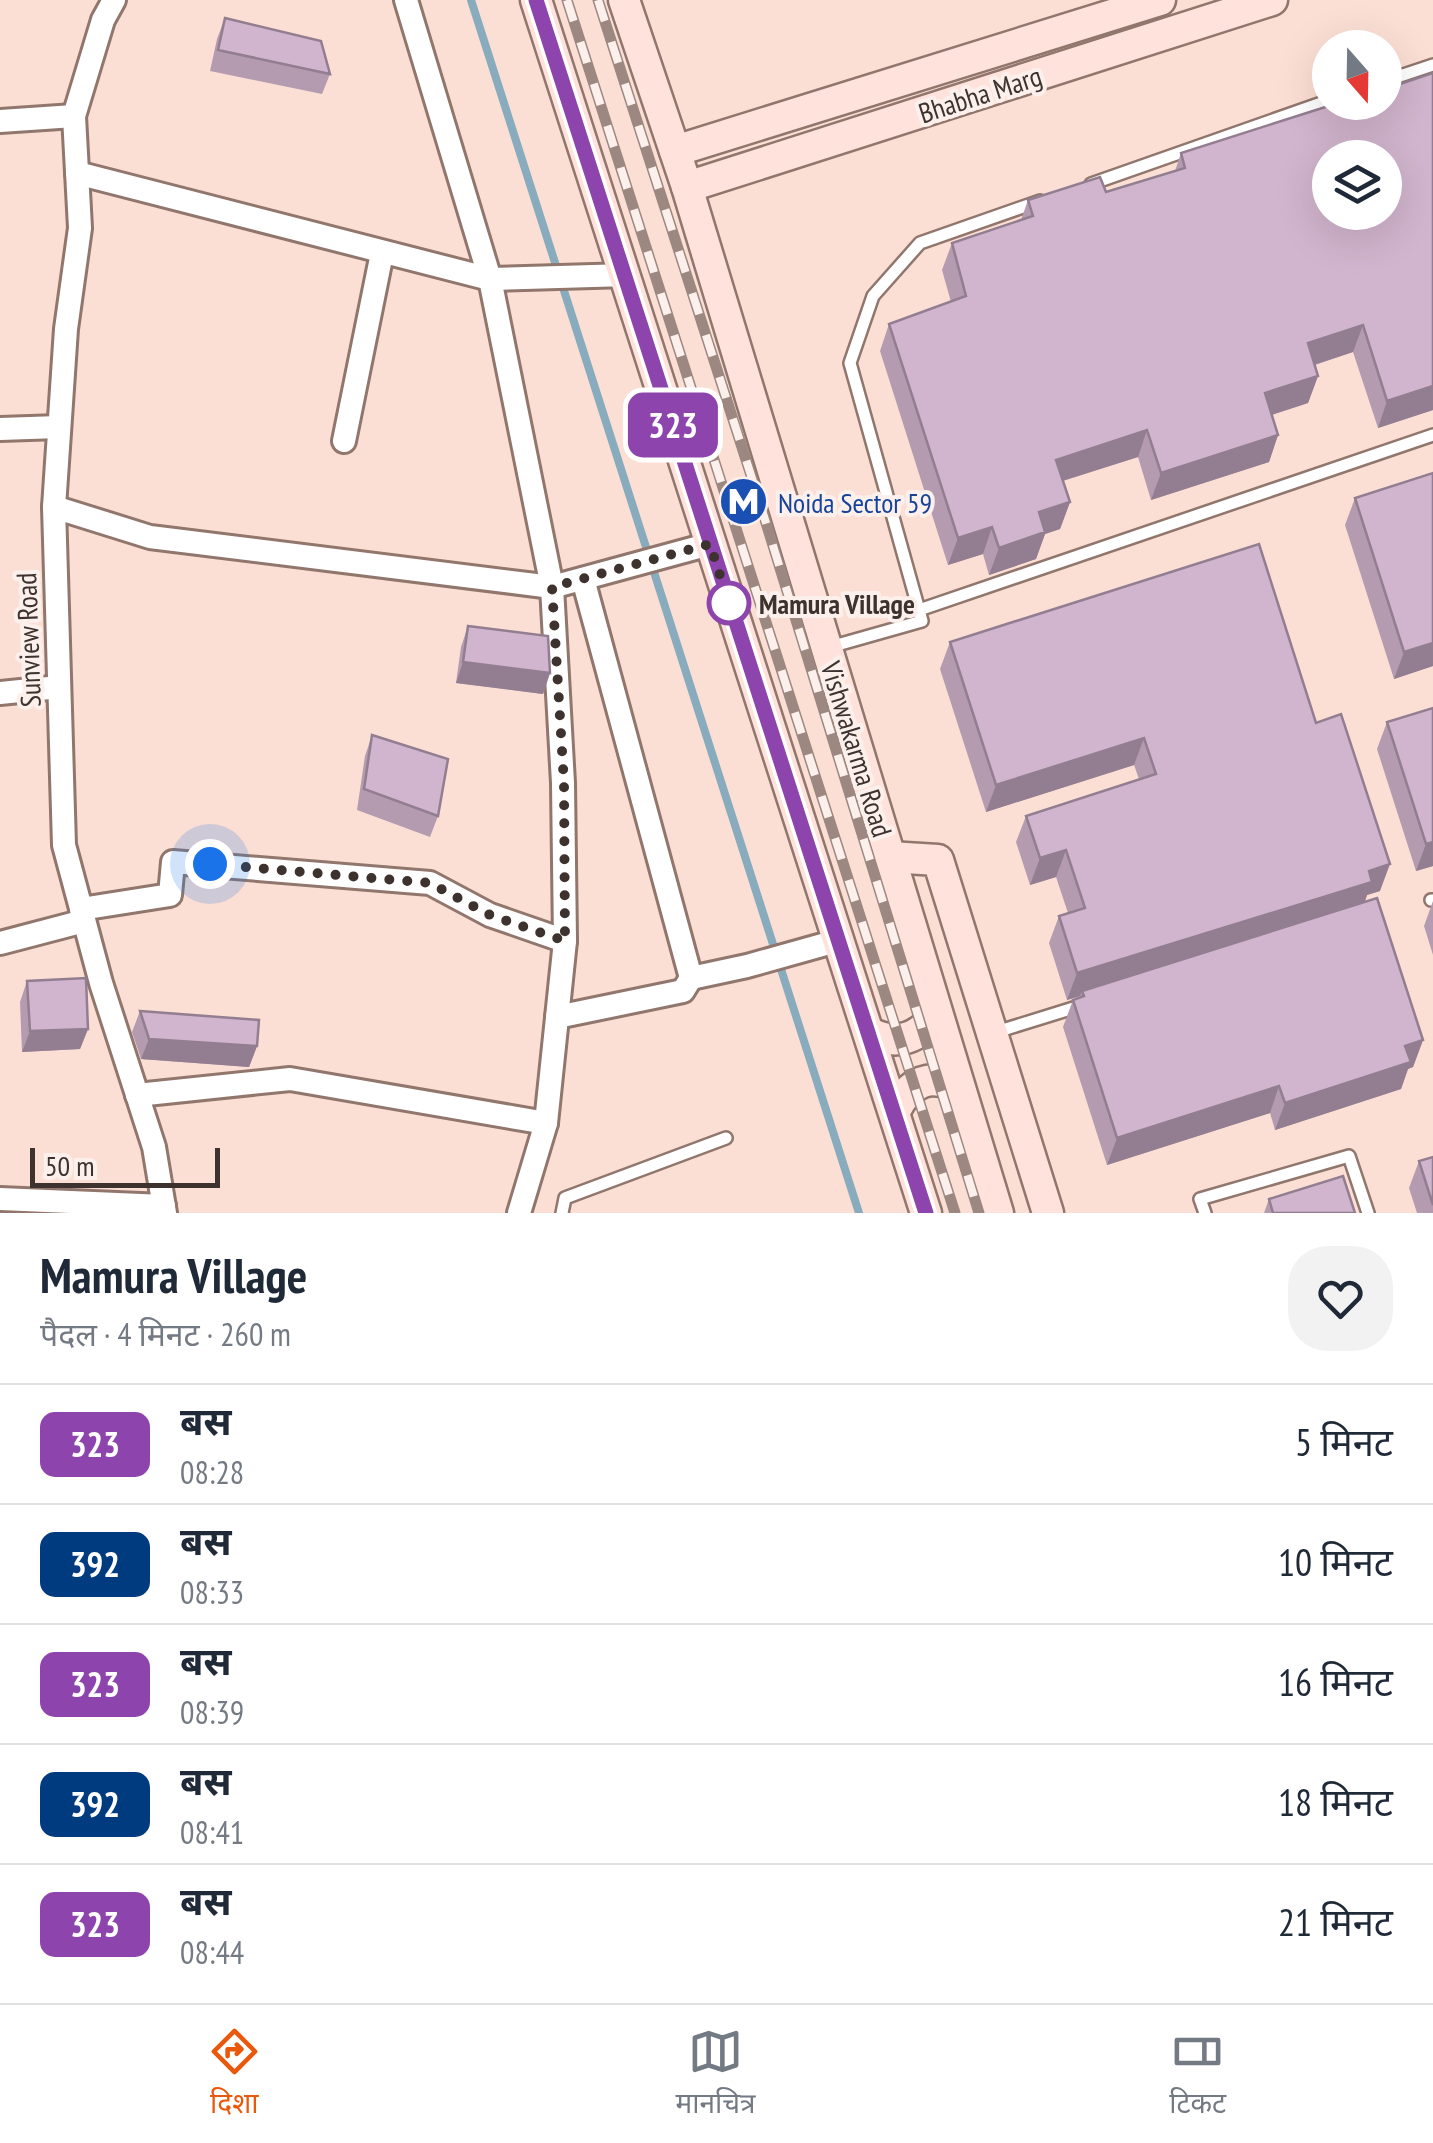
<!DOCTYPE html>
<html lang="hi">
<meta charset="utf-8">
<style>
:root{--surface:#fff;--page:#f2f2f3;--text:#1f2937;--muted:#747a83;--line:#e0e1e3;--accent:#ea580c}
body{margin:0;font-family:"PT Sans Narrow","Noto Sans Devanagari",sans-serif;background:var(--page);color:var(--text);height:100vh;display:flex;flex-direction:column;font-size:38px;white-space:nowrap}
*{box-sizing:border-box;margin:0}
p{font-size:32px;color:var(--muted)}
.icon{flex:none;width:55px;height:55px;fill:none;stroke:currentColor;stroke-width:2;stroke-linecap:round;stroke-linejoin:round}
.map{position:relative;height:1213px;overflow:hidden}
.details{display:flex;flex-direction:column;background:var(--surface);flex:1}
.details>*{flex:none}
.badge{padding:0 20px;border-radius:15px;font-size:35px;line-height:65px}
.needle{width:65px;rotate:160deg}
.buttons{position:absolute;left:1312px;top:30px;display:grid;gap:20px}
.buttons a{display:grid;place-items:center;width:90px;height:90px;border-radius:50%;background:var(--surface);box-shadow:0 10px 40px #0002;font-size:50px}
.scale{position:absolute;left:30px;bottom:25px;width:190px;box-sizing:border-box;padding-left:10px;border:5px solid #3d322e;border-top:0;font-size:28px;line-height:35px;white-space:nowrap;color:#3d322e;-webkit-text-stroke:8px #fcf0ec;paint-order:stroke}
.you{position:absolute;width:50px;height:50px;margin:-25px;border:8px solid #fff;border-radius:50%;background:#1a73e8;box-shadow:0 0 0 15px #1a73e833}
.map>.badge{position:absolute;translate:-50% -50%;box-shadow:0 0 0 5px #fff}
.round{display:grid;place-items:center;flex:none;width:105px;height:105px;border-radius:40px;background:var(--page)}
.headline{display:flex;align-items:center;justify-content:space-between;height:170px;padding:0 40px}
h1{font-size:48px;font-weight:800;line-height:75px}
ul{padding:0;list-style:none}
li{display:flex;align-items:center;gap:30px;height:120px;padding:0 40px;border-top:2px solid var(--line)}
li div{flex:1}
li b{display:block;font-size:38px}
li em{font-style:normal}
li .badge{min-width:110px;font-weight:700;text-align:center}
.tabs{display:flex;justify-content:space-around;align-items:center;height:140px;border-top:2px solid var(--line);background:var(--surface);font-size:28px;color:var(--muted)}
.tabs a{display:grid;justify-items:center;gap:5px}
.tabs .on{color:var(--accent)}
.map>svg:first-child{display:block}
</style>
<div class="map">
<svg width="1433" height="1213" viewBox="0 0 1433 1213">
<rect width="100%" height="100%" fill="#fcdfd4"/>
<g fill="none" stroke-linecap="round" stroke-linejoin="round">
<path stroke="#88abbd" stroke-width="8" d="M 471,0 L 859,1213"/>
<defs>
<g id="lane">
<path d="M 1385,81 L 1433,65"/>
<path d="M 1091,184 L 1330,100"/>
<path d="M 919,610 L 1433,435"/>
<path d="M 830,647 L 922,621 L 850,363 L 873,296 L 920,243 L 1040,201"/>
<path d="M 1431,900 L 1433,900"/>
<path d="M 993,1033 L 1080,1006"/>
<path d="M 562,1213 L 565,1198 L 726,1138"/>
<path d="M 1205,1213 L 1200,1199 L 1349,1156 L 1368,1213"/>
</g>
<g id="street">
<path d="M 114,0 L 103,20 L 74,116 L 80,228 L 66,329 L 54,507 L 64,845 L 101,983 L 154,1147 L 165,1213"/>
<path d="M 406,0 L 490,279 L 552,587 L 563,783 L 565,941 L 546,1123 L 519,1213"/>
<path d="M 0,121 L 74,116"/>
<path d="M 77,173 L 490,279 L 627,275"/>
<path d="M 0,429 L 59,427"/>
<path d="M 344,441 L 382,253"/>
<path d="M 54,507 L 150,537 L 552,587 L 710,544"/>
<path d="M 583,579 L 691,978 L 747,966 L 840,940"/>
<path d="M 0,693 L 59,687"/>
<path d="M 81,909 L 170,895 L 173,862 L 430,883 L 490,915 L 565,941"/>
<path d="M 0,943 L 84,921"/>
<path d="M 557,1017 L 683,991 L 691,978"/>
<path d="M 137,1095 L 290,1079 L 546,1123"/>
<path d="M 0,1199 L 164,1206"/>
</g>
<g id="secondary">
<path d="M 536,0 L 926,1213"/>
<path d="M 624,0 L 687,187 L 998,1213"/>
<path d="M 675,151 L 1160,0"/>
<path d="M 687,187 L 1272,0"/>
<path d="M 889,857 L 938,860 L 1048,1213"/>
<path d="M 870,1033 C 897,1046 919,1039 936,1014"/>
<path d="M 895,1111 C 909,1082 931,1071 959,1089"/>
</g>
</defs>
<use href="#lane" stroke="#90766c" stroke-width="16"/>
<use href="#street" stroke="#90766c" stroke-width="28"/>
<use href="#secondary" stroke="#90766c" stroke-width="35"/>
<use href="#lane" stroke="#fff" stroke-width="11"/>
<use href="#street" stroke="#fff" stroke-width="22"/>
<use href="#secondary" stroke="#fee2db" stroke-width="30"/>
<defs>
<g id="rail">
<path d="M 567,0 L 955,1213"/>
<path d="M 598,0 L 758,497 L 979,1213"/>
</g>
</defs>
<use href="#rail" stroke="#9c8880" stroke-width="11"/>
<use href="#rail" stroke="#fcf0ec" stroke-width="8" stroke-dasharray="22" stroke-linecap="butt"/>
</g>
<g fill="#b49bb0">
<path d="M 225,18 L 330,74 L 322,94 L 210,71 L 217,39 Z"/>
<path d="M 1341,102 L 1433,410 L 1378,428 L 1353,352 L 1315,365 L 1318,376 L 1308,403 L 1272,415 L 1278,435 L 1269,462 L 1151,500 L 1138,457 L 1063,481 L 1070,502 L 1060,529 L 1045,534 L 1036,559 L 989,575 L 983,554 L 948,565 L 880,351 L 889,324 L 951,302 L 942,270 L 952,243 L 1021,220 L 1028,200 L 1106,192 L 1175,171 L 1181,153 Z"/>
<path d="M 1355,498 L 1433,666 L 1394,679 L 1345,525 Z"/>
<path d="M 468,626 L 550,673 L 543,694 L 456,683 L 461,647 Z"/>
<path d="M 950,642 L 1316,723 L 1380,891 L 1367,895 L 1365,902 L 1423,1040 L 1413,1067 L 1408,1069 L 1401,1089 L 1275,1130 L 1270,1113 L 1107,1165 L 1063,1027 L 1073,1000 L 1080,998 L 1080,996 L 1067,1000 L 1049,943 L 1059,916 L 1068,913 L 1056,877 L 1030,885 L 1016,842 L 1026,816 L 1139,779 L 1134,765 L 986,812 L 940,669 Z"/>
<path d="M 1387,722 L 1433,866 L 1416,871 L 1377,749 Z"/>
<path d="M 372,735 L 438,816 L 430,837 L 357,810 L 365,756 Z"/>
<path d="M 1433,901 L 1433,955 L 1424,926 Z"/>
<path d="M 27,981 L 88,1029 L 80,1049 L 22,1052 L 20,1002 Z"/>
<path d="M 140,1011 L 257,1046 L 249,1067 L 141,1059 L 132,1032 Z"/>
<path d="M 1433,1157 L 1433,1213 L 1417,1213 L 1409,1188 L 1419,1161 Z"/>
<path d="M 1269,1199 L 1273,1213 L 1264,1213 Z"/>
</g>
<g fill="#927e90">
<path d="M 1363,325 L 1353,352 L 1298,370 L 1308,343 Z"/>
<path d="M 1318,376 L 1308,403 L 1255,420 L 1265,393 Z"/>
<path d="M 1433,386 L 1433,410 L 1378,428 L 1387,401 Z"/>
<path d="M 1147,430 L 1138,457 L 1046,486 L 1056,460 Z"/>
<path d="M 1278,435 L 1269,462 L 1151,500 L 1161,473 Z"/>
<path d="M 1070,502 L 1060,529 L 1045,534 L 1036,559 L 989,575 L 999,548 L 1039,512 Z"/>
<path d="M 992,527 L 983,554 L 948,565 L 958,538 Z"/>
<path d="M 1433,643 L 1433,666 L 1394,679 L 1404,652 Z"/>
<path d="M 463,662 L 550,673 L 543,694 L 456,683 Z"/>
<path d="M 1144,738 L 1134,765 L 986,812 L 996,785 Z"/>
<path d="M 1433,842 L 1433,866 L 1416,871 L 1426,844 Z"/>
<path d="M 1066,850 L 1056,877 L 1030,885 L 1040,858 Z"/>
<path d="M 1390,864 L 1380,891 L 1367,895 L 1362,909 L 1082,991 L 1080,996 L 1067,1000 L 1077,973 Z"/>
<path d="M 88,1029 L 80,1049 L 22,1052 L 30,1031 Z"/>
<path d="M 149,1039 L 257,1046 L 249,1067 L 141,1059 Z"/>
<path d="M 1423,1040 L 1413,1067 L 1408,1069 L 1401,1089 L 1275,1130 L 1285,1103 L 1405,1046 Z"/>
<path d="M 1279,1086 L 1270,1113 L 1107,1165 L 1117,1138 Z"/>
</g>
<g fill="#d1b4cd" stroke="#927e90" stroke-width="2.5" fill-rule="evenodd">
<path d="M 225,18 L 321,41 L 330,74 L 218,50 Z"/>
<path d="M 1433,73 L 1433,386 L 1387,401 L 1363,325 L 1308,343 L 1318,376 L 1265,393 L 1278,435 L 1161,473 L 1147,430 L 1056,460 L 1070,502 L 1039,512 L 1045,532 L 999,548 L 992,527 L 958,538 L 889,324 L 966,296 L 952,243 L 1033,216 L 1028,200 L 1100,177 L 1106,192 L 1185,168 L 1181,153 L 1341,102 L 1385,102 L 1385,89 ZM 1330,158 L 1385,158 L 1385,212 L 1330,212 Z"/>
<path d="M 1433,473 L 1433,643 L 1404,652 L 1355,498 Z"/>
<path d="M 1259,544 L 1316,723 L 1341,714 L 1390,864 L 1369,871 L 1372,882 L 1077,973 L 1059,916 L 1085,908 L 1066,850 L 1040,858 L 1026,816 L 1156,774 L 1144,738 L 996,785 L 950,642 Z"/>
<path d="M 468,626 L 548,636 L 550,673 L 463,662 Z"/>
<path d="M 1433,708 L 1433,842 L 1426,844 L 1387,722 Z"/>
<path d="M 372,735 L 448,759 L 438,816 L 364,789 Z"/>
<path d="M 1377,898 L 1423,1040 L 1405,1046 L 1411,1062 L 1285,1103 L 1279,1086 L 1117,1138 L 1073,1000 L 1084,996 L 1082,991 Z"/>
<path d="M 86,978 L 88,1029 L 30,1031 L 27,981 Z"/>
<path d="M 140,1011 L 259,1020 L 257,1046 L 149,1039 Z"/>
<path d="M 1433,1157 L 1433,1205 L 1419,1161 Z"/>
<path d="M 1343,1176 L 1355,1213 L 1273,1213 L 1269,1199 Z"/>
</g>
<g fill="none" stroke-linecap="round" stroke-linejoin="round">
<defs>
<path id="line" d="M 536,0 L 926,1213"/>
</defs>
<use href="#line" stroke="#fff" stroke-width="22"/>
<use href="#line" stroke="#8e44ad" stroke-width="15"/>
<path stroke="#3d322e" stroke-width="10" stroke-dasharray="0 18" d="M 210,864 L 430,883 L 490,915 L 565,941 L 564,783 L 552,587 L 710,544 L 733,616 L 729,603"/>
</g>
<defs>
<symbol id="metro-disc" viewBox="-11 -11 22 22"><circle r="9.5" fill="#1a4fb4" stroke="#fcf0ec"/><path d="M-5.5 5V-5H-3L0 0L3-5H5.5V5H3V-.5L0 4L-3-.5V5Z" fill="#fff"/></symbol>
</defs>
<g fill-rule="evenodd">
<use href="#metro-disc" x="716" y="474" width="55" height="55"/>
</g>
<circle fill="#fff" stroke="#8e44ad" stroke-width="5" cx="729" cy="603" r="20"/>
<g text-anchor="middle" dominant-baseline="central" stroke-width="8" stroke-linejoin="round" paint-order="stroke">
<g font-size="28" fill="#3d322e" stroke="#fcf0ec">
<text transform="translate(980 94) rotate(-18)">Bhabha Marg</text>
<text transform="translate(28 640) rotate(-92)">Sunview Road</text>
<text transform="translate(857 749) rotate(73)">Vishwakarma Road</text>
</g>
<g font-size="28" fill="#164399" stroke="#fcf0ec" text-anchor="start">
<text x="778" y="502">Noida Sector 59</text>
</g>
<g font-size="28" font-weight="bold" fill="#3d322e" stroke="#fcf0ec" text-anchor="start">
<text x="759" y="603">Mamura Village</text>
</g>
</g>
</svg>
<div class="buttons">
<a><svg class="needle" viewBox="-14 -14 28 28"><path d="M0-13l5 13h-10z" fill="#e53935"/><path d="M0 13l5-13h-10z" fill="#747a83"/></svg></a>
<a><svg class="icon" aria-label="layers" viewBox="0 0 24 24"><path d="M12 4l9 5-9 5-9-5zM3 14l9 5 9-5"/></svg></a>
</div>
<div class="scale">50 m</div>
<div class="you" style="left:210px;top:864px"></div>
<b class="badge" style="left:673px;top:425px;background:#8e44ad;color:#fff">323</b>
</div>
<section class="details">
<div class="headline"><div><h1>Mamura Village</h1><p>पैदल · 4 मिनट · 260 m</p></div><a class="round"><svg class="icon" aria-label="heart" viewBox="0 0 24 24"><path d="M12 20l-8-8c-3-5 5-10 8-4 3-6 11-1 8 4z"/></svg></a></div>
<ul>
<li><span class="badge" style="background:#8e44ad;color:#fff">323</span><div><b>बस</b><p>08:28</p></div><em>5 मिनट</em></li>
<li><span class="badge" style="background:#003b80;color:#fff">392</span><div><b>बस</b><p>08:33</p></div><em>10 मिनट</em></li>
<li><span class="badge" style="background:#8e44ad;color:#fff">323</span><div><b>बस</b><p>08:39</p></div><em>16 मिनट</em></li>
<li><span class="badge" style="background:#003b80;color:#fff">392</span><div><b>बस</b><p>08:41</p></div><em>18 मिनट</em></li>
<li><span class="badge" style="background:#8e44ad;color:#fff">323</span><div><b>बस</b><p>08:44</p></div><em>21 मिनट</em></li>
</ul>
</section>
<nav class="tabs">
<a class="on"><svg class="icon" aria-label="directions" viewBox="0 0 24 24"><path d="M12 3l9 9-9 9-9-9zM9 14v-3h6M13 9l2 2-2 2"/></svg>दिशा</a>
<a><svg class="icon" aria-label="map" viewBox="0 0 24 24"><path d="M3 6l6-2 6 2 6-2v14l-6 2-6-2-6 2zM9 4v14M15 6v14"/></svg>मानचित्र</a>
<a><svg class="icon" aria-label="tickets" viewBox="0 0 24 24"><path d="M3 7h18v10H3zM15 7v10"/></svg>टिकट</a>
</nav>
